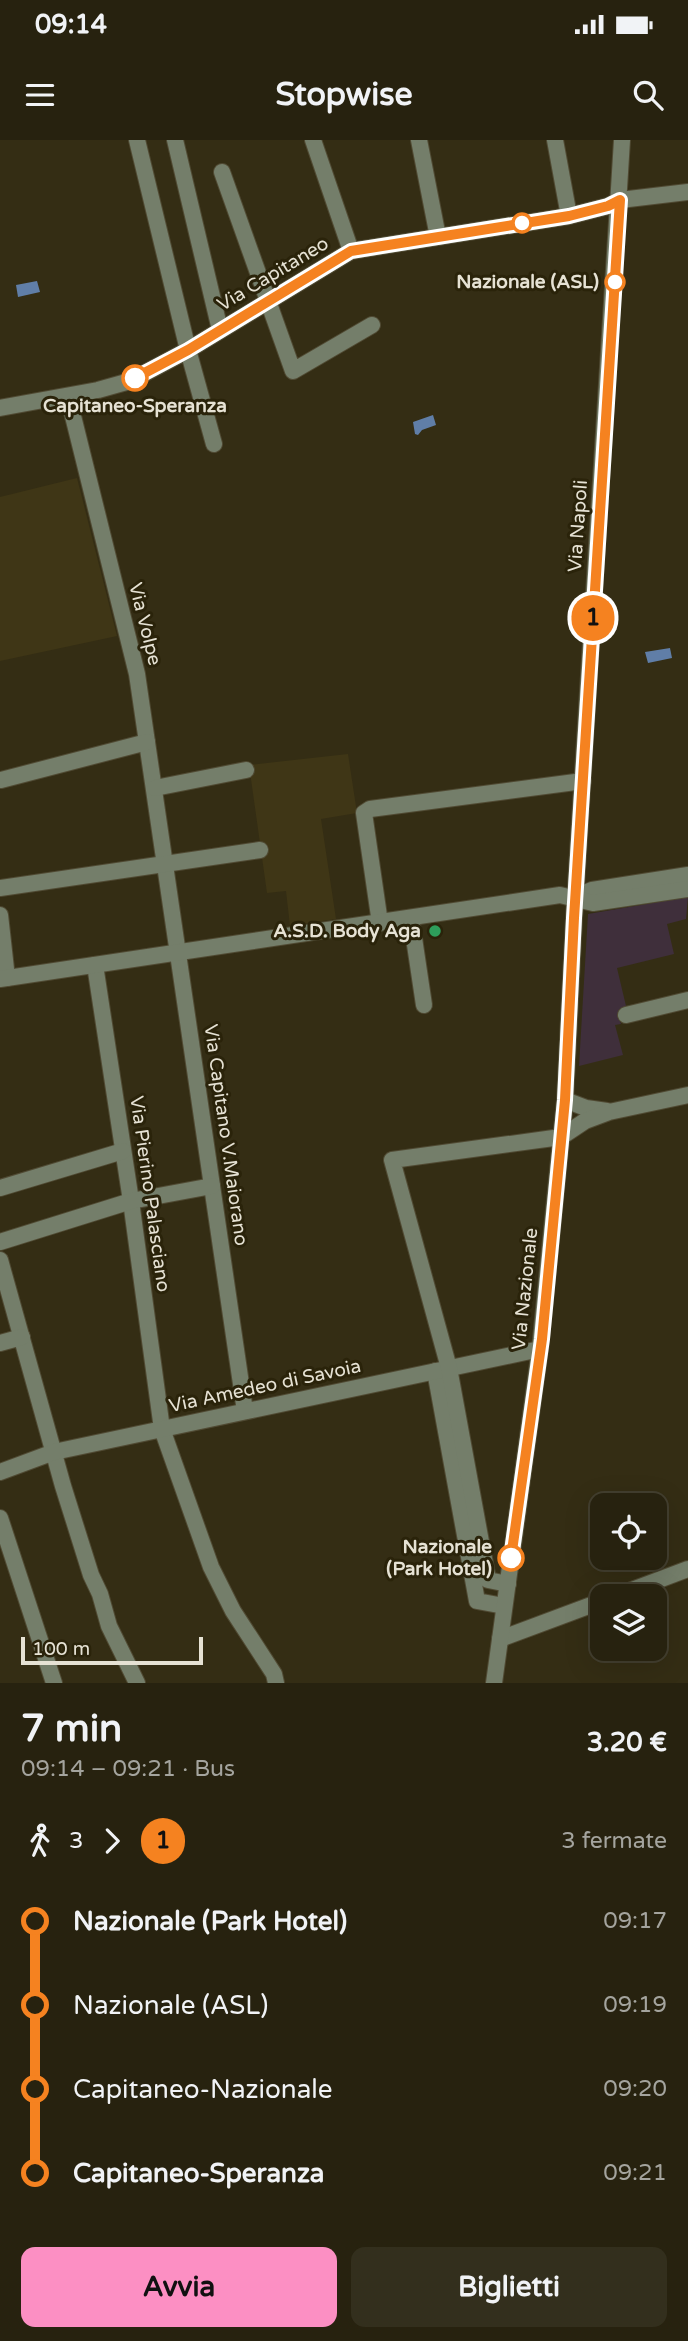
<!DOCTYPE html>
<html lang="it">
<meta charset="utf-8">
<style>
:root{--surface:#27220f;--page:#332f1d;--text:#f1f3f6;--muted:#a4a49e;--line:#433f2f;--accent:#fc8fc3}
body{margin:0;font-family:"Varela Round",sans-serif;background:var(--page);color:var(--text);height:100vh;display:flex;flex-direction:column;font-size:26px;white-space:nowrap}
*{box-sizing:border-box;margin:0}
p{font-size:23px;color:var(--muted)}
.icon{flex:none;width:38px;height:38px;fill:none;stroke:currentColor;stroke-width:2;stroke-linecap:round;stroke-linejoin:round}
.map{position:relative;height:1543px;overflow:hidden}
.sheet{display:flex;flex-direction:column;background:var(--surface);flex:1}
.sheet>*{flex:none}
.badge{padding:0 14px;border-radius:23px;font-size:24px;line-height:46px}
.controls{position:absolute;left:590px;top:1353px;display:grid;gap:14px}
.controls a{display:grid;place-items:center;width:77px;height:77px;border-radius:14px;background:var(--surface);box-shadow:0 7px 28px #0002,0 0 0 2px var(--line);font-size:35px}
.scale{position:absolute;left:21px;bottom:18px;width:182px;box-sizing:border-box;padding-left:7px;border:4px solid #e6e2d4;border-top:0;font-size:19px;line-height:24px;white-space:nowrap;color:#e6e2d4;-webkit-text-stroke:5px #2a230a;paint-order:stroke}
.map>.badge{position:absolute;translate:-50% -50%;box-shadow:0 0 0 4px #fff}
.legs{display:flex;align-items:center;gap:10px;height:77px;padding:0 21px;font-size:23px}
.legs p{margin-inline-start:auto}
.headline{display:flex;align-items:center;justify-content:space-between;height:119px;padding:0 21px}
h1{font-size:38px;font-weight:700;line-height:52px}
.cta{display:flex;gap:14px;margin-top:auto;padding:14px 21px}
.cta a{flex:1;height:80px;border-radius:14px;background:var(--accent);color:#111;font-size:28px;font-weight:700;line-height:80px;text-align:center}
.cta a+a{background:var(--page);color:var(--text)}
ul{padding:0 21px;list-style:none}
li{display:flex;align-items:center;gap:24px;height:84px;font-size:26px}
li i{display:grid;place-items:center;width:10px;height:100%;margin:0 9px;background:currentColor}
li i::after{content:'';width:18px;height:18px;margin:-9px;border:5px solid;border-radius:50%;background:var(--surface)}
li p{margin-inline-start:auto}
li:first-child i{background:linear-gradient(#0000 50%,currentColor 0)}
li:last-child i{background:linear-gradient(currentColor 50%,#0000 0)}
.status{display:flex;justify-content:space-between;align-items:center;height:49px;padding:0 35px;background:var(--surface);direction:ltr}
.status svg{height:19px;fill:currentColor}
header{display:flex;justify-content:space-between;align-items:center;height:91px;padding:0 21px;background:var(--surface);font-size:32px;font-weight:700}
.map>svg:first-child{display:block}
</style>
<div class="status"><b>09:14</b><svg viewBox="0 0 49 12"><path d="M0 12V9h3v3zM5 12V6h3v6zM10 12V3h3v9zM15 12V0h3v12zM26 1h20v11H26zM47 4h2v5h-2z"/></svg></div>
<header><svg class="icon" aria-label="menu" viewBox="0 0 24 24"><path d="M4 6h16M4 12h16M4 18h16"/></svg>Stopwise<svg class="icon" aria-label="search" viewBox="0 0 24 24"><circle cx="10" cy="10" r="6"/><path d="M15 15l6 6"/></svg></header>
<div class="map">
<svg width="688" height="1543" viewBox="0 0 688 1543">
<rect width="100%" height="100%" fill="#342d14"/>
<path fill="#3f2f3b" d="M 688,757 L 686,779 L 667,784 L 674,814 L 617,828 L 626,866 L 619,878 L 621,884 L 615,885 L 623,915 L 579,926 L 588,774 Z"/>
<g fill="#3f3616">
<path d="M 77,338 L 117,496 L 0,521 L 0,357 Z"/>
<path d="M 348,614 L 357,673 L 321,679 L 336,779 L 290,786 L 286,751 L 267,753 L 249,625 Z"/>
</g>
<g fill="#607ea7">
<path d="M 37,141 L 40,152 L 18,157 L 16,145 Z"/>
<path d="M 433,275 L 436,285 L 422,290 L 418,295 L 415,294 L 413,282 Z"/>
<path d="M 670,508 L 672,518 L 648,523 L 645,512 Z"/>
</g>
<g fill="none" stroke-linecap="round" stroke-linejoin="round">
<defs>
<g id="minor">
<path d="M 137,0 L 188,210 L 214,304"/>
<path d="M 175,0 L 220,190"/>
<path d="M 313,0 L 351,111"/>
<path d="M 419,0 L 438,97"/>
<path d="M 555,0 L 569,76"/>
<path d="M 222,32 L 293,231 L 372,185"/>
<path d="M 68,256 L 137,534 L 245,1271"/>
<path d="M 0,268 L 98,250 L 130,241 L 188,210 L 351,111 L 569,76 L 608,66 L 620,60 L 688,52"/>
<path d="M 1,640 L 147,602"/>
<path d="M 155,648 L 246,630"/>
<path d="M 0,748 L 260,710"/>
<path d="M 575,757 L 592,750 L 688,735"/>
<path d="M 0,775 L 7,838"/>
<path d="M 411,778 L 424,865"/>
<path d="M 380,783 L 364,673 L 370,669 L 583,641"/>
<path d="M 95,825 L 131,1061 L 162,1289 L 211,1427 L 233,1471 L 274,1534 L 276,1543"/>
<path d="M 0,839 L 560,755 L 593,763 L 688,749"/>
<path d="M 626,875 L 688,860"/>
<path d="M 565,960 L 586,968 L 607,971"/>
<path d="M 0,1048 L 123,1011"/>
<path d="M 0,1102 L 131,1061 L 212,1046"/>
<path d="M 0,1120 L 63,1346 L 91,1435 L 100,1454 L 109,1486 L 137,1543"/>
<path d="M 0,1203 L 22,1197"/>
<path d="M 435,1231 L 477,1461 L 504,1466"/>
<path d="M 0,1332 L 54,1312 L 540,1209"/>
<path d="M 0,1378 L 54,1543"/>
<path d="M 508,1444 L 488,1440 L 449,1228 L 392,1020 L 561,997 L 585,981 L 609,972 L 688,955"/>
<path d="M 616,1456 L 688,1429"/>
<path d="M 500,1499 L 602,1461"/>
<path d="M 494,1543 L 540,1209 L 565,960 L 574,778 L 622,0"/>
</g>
</defs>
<use href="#minor" stroke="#504a33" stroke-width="18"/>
<use href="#minor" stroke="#747e6a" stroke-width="16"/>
</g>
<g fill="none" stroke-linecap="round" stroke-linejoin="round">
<defs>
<path id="line-1" d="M 135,238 L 188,210 L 351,111 L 569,76 L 608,66 L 620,60 L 574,778 L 565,960 L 542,1199 L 511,1418"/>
</defs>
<use href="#line-1" stroke="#fff" stroke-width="16"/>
<use href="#line-1" stroke="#f58220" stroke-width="10"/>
</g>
<g fill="#fff" stroke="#f58220" stroke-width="3.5">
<circle cx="522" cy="83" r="9"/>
<circle cx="615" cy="142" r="9"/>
<circle cx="135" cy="238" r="12"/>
<circle cx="511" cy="1418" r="12"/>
</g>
<circle fill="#2e9e5b" stroke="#2a230a" stroke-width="2.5" cx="435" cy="791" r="7"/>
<g text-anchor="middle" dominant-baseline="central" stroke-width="6" stroke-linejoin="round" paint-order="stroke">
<g font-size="19" fill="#e6e2d4" stroke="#2a230a">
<text transform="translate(273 134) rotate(-31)">Via Capitaneo</text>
<text transform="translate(578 386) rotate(-86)">Via Napoli</text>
<text transform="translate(145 484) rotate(76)">Via Volpe</text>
<text transform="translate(226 995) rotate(82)">Via Capitano V.Maiorano</text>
<text transform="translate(150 1054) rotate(82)">Via Pierino Palasciano</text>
<text transform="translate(525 1149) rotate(-84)">Via Nazionale</text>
<text transform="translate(265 1246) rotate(-12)">Via Amedeo di Savoia</text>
</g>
<g font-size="19" font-weight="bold" fill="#e6e2d4" stroke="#2a230a" text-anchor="end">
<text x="599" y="142">Nazionale (ASL)</text>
<text x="135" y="266" text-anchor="middle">Capitaneo-Speranza</text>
<text x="492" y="1407">Nazionale<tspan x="492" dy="22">(Park Hotel)</tspan></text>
</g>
<g font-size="19" font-weight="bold" fill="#e6e2d4" stroke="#2a230a" text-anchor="end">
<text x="421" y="791">A.S.D. Body Aga</text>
</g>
</g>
</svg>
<div class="controls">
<a><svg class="icon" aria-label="locate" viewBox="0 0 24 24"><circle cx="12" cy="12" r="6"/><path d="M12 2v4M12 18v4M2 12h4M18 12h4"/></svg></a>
<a><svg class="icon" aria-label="layers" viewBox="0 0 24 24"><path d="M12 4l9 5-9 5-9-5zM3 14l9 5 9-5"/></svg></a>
</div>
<div class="scale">100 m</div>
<b class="badge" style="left:593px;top:478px;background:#f58220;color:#111">1</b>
</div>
<section class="sheet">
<div class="headline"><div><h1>7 min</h1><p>09:14 – 09:21 · Bus</p></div><b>3.20 €</b></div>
<div class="legs"><svg class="icon" aria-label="walk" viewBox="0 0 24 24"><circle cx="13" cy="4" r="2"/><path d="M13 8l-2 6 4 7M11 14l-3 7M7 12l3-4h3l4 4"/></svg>3<svg class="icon" aria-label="forward" viewBox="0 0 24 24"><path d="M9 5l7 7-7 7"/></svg><b class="badge" style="background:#f58220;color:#111">1</b><p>3 fermate</p></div>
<ul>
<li><i style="color:#f58220"></i><b>Nazionale (Park Hotel)</b><p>09:17</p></li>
<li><i style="color:#f58220"></i><span>Nazionale (ASL)</span><p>09:19</p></li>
<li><i style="color:#f58220"></i><span>Capitaneo-Nazionale</span><p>09:20</p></li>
<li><i style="color:#f58220"></i><b>Capitaneo-Speranza</b><p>09:21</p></li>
</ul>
<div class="cta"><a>Avvia</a><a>Biglietti</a></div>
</section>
